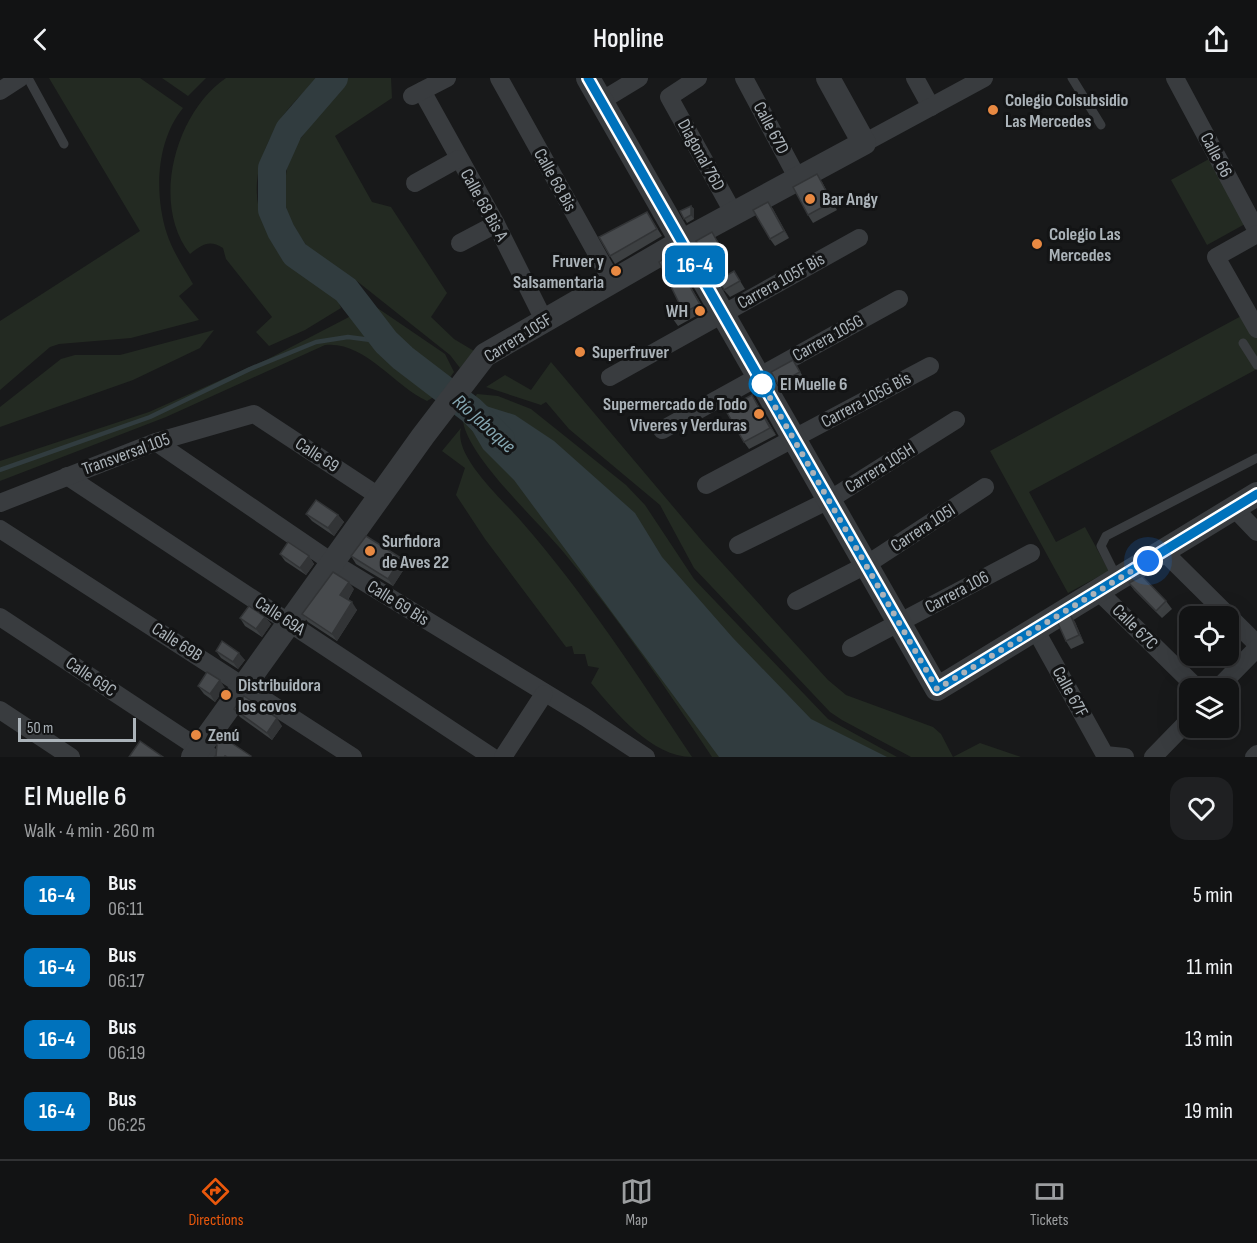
<!DOCTYPE html>
<meta charset="utf-8">
<style>
:root{--surface:#121314;--page:#1f2022;--text:#f1f3f6;--muted:#9c9ea0;--line:#313234;--accent:#ea580c}
body{margin:0;font-family:"Sofia Sans Condensed",sans-serif;background:var(--page);color:var(--text);height:100vh;display:flex;flex-direction:column;font-size:22px;white-space:nowrap}
*{box-sizing:border-box;margin:0}
p{font-size:20px;color:var(--muted)}
.icon{flex:none;width:33px;height:33px;fill:none;stroke:currentColor;stroke-width:2;stroke-linecap:round;stroke-linejoin:round}
.map{position:relative;height:679px;overflow:hidden}
.sheet{display:flex;flex-direction:column;background:var(--surface);flex:1}
.sheet>*{flex:none}
.badge{padding:0 12px;border-radius:9px;font-size:21px;line-height:39px}
.fabs{position:absolute;left:1179px;top:528px;display:grid;gap:12px}
.fabs a{display:grid;place-items:center;width:60px;height:60px;border-radius:12px;background:var(--surface);box-shadow:0 6px 24px #0002,0 0 0 2px var(--line);font-size:30px}
.scale{position:absolute;left:18px;bottom:15px;width:118px;box-sizing:border-box;padding-left:6px;border:3px solid #abb3b9;border-top:0;font-size:16px;line-height:21px;white-space:nowrap;color:#abb3b9;-webkit-text-stroke:4px #131415;paint-order:stroke}
.you{position:absolute;width:30px;height:30px;margin:-15px;border:4px solid #fff;border-radius:50%;background:#1a73e8;box-shadow:0 0 0 9px #1a73e833}
.map>.badge{position:absolute;translate:-50% -50%;box-shadow:0 0 0 3px #fff}
.round{display:grid;place-items:center;flex:none;width:63px;height:63px;border-radius:18px;background:var(--page)}
.head{display:flex;align-items:center;justify-content:space-between;height:102px;padding:0 24px}
h1{font-size:28px;font-weight:600;line-height:45px}
ul{padding:0;list-style:none}
li{display:flex;align-items:center;gap:18px;height:72px;padding:0 24px}
li div{flex:1}
li b{display:block;font-size:22px}
li em{font-style:normal}
li .badge{min-width:66px;font-weight:700;text-align:center}
header{display:flex;justify-content:space-between;align-items:center;height:78px;padding:0 24px;background:var(--surface);font-size:27px;font-weight:600}
.menu{display:flex;justify-content:space-around;align-items:center;height:84px;border-top:2px solid var(--line);background:var(--surface);font-size:16px;color:var(--muted)}
.menu a{display:grid;justify-items:center;gap:3px}
.menu .active{color:var(--accent)}
.map>svg:first-child{display:block}
</style>
<header><svg class="icon" aria-label="back" viewBox="0 0 24 24"><path d="M15 5l-7 7 7 7"/></svg>Hopline<svg class="icon" aria-label="share" viewBox="0 0 24 24"><path d="M12 15V3M7 8l5-5 5 5M5 13v7h14v-7"/></svg></header>
<div class="map">
<svg width="1257" height="679" viewBox="0 0 1257 679">
<rect width="100%" height="100%" fill="#18191a"/>
<g fill="#232a22">
<path d="M 49,0 L 140,0 L 183,30 C 156,63 154,116 167,156 C 173,174 184,190 193,206 L 179,218 L 199,242 L 131,260 L 59,266 L 50,269 L 0,312 L 0,243 L 140,153 Z"/>
<path d="M 162,0 L 206,0 L 188,18 Z"/>
<path d="M 226,0 L 317,0 C 304,15 287,29 278,46 C 230,125 269,177 337,221 L 341,230 L 305,252 L 269,268 L 256,254 L 272,239 L 226,181 L 223,170 C 209,161 202,167 190,176 C 150,125 176,34 226,0 Z"/>
<path d="M 332,0 L 391,0 L 392,20 L 335,58 L 372,124 L 391,129 L 447,215 L 431,239 L 454,261 L 474,273 L 460,290 L 450,277 L 353,200 L 311,175 L 289,141 L 283,118 L 287,90 L 295,68 L 344,2 C 328,22 307,42 294,64 C 270,104 277,152 310,184 L 445,276 L 454,294 L 437,317 L 427,323 C 393,307 365,263 325,267 L 166,339 L 0,403 L 0,383 L 149,334 L 268,281 L 349,239 L 349,229 L 343,220 C 324,206 301,192 287,173 C 239,107 291,50 332,0 Z"/>
<path d="M 1209,81 L 1245,146 L 1207,167 L 1171,102 Z"/>
<path d="M 1245,236 L 1257,258 L 1257,291 L 1029,414 L 1056,464 L 1085,449 L 1109,493 L 1068,515 L 990,373 Z"/>
<path d="M 214,252 L 200,270 L 133,302 L 0,349 L 0,329 L 61,281 L 75,277 L 120,277 Z"/>
<path d="M 551,284 L 703,464 L 828,602 L 846,617 L 933,649 L 941,656 L 953,679 L 980,665 L 1021,679 L 911,679 L 842,642 L 830,634 L 694,490 L 660,427 L 569,351 L 546,324 L 541,327 L 486,309 L 505,297 L 531,312 Z"/>
<path d="M 477,316 L 498,318 L 531,331 L 626,407 L 645,427 L 694,501 L 828,641 L 897,679 L 712,679 C 666,610 618,540 565,476 C 538,443 475,386 464,348 C 460,335 470,326 477,316 Z"/>
<path d="M 461,350 C 453,378 503,422 521,443 C 585,516 638,598 692,679 C 652,679 615,634 591,605 L 599,590 L 588,588 L 585,576 L 574,576 L 572,568 L 566,569 L 485,461 L 456,417 L 465,390 L 442,373 Z"/>
</g>
<path fill="#313c3f" d="M 486,328 L 515,337 L 554,363 L 635,435 L 662,479 L 733,560 L 811,641 L 887,679 L 719,679 L 514,402 L 483,371 L 469,347 L 472,337 Z"/>
<g fill="none" stroke-linecap="round" stroke-linejoin="round">
<path stroke="#313c3f" stroke-width="4.5" d="M 0,392 L 150,339 L 250,291 L 316,264 L 348,259 L 386,264"/>
<path stroke="#313c3f" stroke-width="28" d="M 334,0 L 289,52 L 272,90 L 272,132 L 281,153 L 295,176 L 346,212 L 386,264 L 403,280 L 471,332 L 501,361"/>
<g stroke="#393c3f" stroke-width="9">
<path d="M 28,0 L 64,66"/>
<path d="M 1072,0 L 1101,47"/>
<path d="M 1243,265 L 1257,287"/>
<path d="M 1117,500 L 1101,468 L 1106,458 L 1257,380"/>
</g>
<g stroke="#393c3f" stroke-width="18">
<path d="M 499,0 L 612,203"/>
<path d="M 698,0 L 669,19 L 734,136"/>
<path d="M 744,0 L 798,101"/>
<path d="M 915,0 L 931,29"/>
<path d="M 1175,0 L 1257,153"/>
<path d="M 0,13 L 20,0"/>
<path d="M 422,13 L 496,146 L 544,242"/>
<path d="M 412,18 L 447,0"/>
<path d="M 601,23 L 639,0"/>
<path d="M 864,65 L 984,0"/>
<path d="M 415,105 L 458,81"/>
<path d="M 1257,156 L 1216,179 L 1257,251"/>
<path d="M 460,165 L 496,146"/>
<path d="M 610,299 L 859,160"/>
<path d="M 662,352 L 899,221"/>
<path d="M 156,364 L 333,485 L 585,639 L 646,679"/>
<path d="M 67,398 L 492,679"/>
<path d="M 706,407 L 930,288"/>
<path d="M 0,425 L 156,364 L 254,336 L 380,419"/>
<path d="M 1234,430 L 1257,454"/>
<path d="M 0,451 L 353,679"/>
<path d="M 738,467 L 829,422 L 956,342"/>
<path d="M 1163,473 L 1257,566"/>
<path d="M 1098,513 L 1197,610"/>
<path d="M 796,523 L 866,487 L 985,409"/>
<path d="M 0,539 L 212,679"/>
<path d="M 1035,551 L 1105,677 L 1125,679"/>
<path d="M 851,570 L 1031,475"/>
<path d="M 1218,610 L 1257,570"/>
<path d="M 0,632 L 71,679"/>
<path d="M 503,679 L 544,616"/>
<path d="M 1153,679 L 1190,641"/>
<path d="M 1254,679 L 1257,676"/>
</g>
<g stroke="#393c3f" stroke-width="24">
<path d="M 588,0 L 937,611 L 1257,416"/>
<path d="M 193,679 L 423,358 L 485,277 L 681,164 L 864,65 L 828,0"/>
</g>
</g>
<g fill="#3d4042">
<path d="M 822,104 L 837,132 L 813,145 L 808,137 Z"/>
<path d="M 768,124 L 773,131 L 789,160 L 775,168 L 770,161 Z"/>
<path d="M 691,128 L 694,131 L 694,141 L 687,145 L 680,133 Z"/>
<path d="M 647,134 L 662,158 L 615,186 L 610,178 Z"/>
<path d="M 717,162 L 723,173 L 708,181 L 702,173 Z"/>
<path d="M 671,176 L 705,233 L 678,248 L 673,241 L 680,227 Z"/>
<path d="M 734,193 L 745,211 L 730,219 L 724,212 Z"/>
<path d="M 793,282 L 805,302 L 783,313 L 778,306 Z"/>
<path d="M 752,317 L 776,357 L 749,371 L 744,364 Z"/>
<path d="M 306,436 L 338,437 L 344,444 L 334,458 L 312,443 Z"/>
<path d="M 280,476 L 309,478 L 314,486 L 306,497 L 285,483 Z"/>
<path d="M 351,478 L 406,488 L 393,508 L 356,486 Z"/>
<path d="M 1129,505 L 1166,523 L 1172,531 L 1162,540 L 1134,512 Z"/>
<path d="M 354,511 L 348,522 L 357,532 L 337,563 L 308,544 L 302,536 Z"/>
<path d="M 1070,536 L 1075,544 L 1084,565 L 1071,571 L 1066,563 Z"/>
<path d="M 265,539 L 271,546 L 262,559 L 245,548 L 240,540 Z"/>
<path d="M 216,573 L 245,582 L 238,591 L 221,580 Z"/>
<path d="M 198,608 L 225,610 L 215,624 L 204,616 Z"/>
<path d="M 234,631 L 282,648 L 272,662 L 240,639 Z"/>
</g>
<g fill="#323436">
<path d="M 817,96 L 822,104 L 837,132 L 832,124 Z"/>
<path d="M 768,124 L 773,131 L 789,160 L 784,153 Z"/>
<path d="M 691,128 L 694,131 L 694,141 L 691,137 Z"/>
<path d="M 671,176 L 676,183 L 705,233 L 700,226 Z"/>
<path d="M 752,317 L 757,325 L 776,357 L 770,350 Z"/>
<path d="M 338,437 L 344,444 L 334,458 L 328,450 Z"/>
<path d="M 309,478 L 314,486 L 306,497 L 300,490 Z"/>
<path d="M 401,480 L 406,488 L 393,508 L 388,501 Z"/>
<path d="M 349,504 L 354,511 L 346,524 L 340,517 Z"/>
<path d="M 352,524 L 357,532 L 337,563 L 332,556 Z"/>
<path d="M 1070,536 L 1075,544 L 1084,565 L 1079,557 Z"/>
<path d="M 265,539 L 271,546 L 262,559 L 256,551 Z"/>
<path d="M 239,575 L 245,582 L 238,591 L 233,584 Z"/>
<path d="M 220,602 L 225,610 L 215,624 L 210,616 Z"/>
<path d="M 277,640 L 282,648 L 272,662 L 267,655 Z"/>
</g>
<g fill="#474a4d" stroke="#323436" stroke-width="1.5">
<path d="M 817,96 L 832,124 L 808,137 L 793,109 Z"/>
<path d="M 768,124 L 784,153 L 770,161 L 753,132 Z"/>
<path d="M 691,128 L 691,137 L 684,141 L 680,133 Z"/>
<path d="M 647,134 L 657,151 L 610,178 L 599,159 Z"/>
<path d="M 712,154 L 718,165 L 702,173 L 696,163 Z"/>
<path d="M 671,176 L 700,226 L 673,241 L 669,233 L 680,227 L 659,184 Z"/>
<path d="M 734,193 L 740,203 L 724,212 L 719,202 Z"/>
<path d="M 793,282 L 800,294 L 778,306 L 771,294 Z"/>
<path d="M 752,317 L 770,350 L 744,364 L 725,331 Z"/>
<path d="M 316,422 L 338,437 L 328,450 L 306,436 Z"/>
<path d="M 366,458 L 401,480 L 388,501 L 351,478 Z"/>
<path d="M 288,464 L 309,478 L 300,490 L 280,476 Z"/>
<path d="M 333,494 L 349,504 L 340,517 L 352,524 L 332,556 L 302,536 Z"/>
<path d="M 1142,498 L 1166,523 L 1156,533 L 1129,505 Z"/>
<path d="M 249,528 L 265,539 L 256,551 L 240,540 Z"/>
<path d="M 1070,536 L 1079,557 L 1066,563 L 1057,543 Z"/>
<path d="M 222,563 L 239,575 L 233,584 L 216,573 Z"/>
<path d="M 207,594 L 220,602 L 210,616 L 198,608 Z"/>
<path d="M 244,618 L 277,640 L 267,655 L 234,631 Z"/>
<path d="M 218,656 L 251,678 L 250,679 L 227,679 L 225,678 L 224,679 L 214,679 L 216,678 L 217,667 L 212,662 Z"/>
<path d="M 140,663 L 163,679 L 129,679 Z"/>
</g>
<g fill="none" stroke-linecap="round" stroke-linejoin="round">
<defs>
<path id="line" d="M 588,0 L 937,611 L 1257,416"/>
</defs>
<use href="#line" stroke="#fff" stroke-width="14"/>
<use href="#line" stroke="#0072bc" stroke-width="9"/>
<path stroke="#abb3b9" stroke-width="6" stroke-dasharray="0 10.8" d="M 762,306 L 758,299 L 937,611 L 1148,483"/>
</g>
<g fill="#e88942" stroke="#131415" stroke-width="2">
<circle cx="993" cy="32" r="6"/>
<circle cx="810" cy="121" r="6"/>
<circle cx="1037" cy="166" r="6"/>
<circle cx="616" cy="193" r="6"/>
<circle cx="700" cy="233" r="6"/>
<circle cx="580" cy="274" r="6"/>
<circle cx="759" cy="336" r="6"/>
<circle cx="370" cy="473" r="6"/>
<circle cx="226" cy="617" r="6"/>
<circle cx="196" cy="657" r="6"/>
</g>
<circle fill="#fff" stroke="#0072bc" stroke-width="3" cx="762" cy="306" r="12"/>
<g text-anchor="middle" dominant-baseline="central" stroke-width="6" stroke-linejoin="round" paint-order="stroke">
<g font-size="18" font-weight="bold" fill="#abb3b9" stroke="#131415" text-anchor="start">
<text x="1005" y="22">Colegio Colsubsidio<tspan x="1005" dy="21">Las Mercedes</tspan></text>
<text x="822" y="121">Bar Angy</text>
<text x="1049" y="156">Colegio Las<tspan x="1049" dy="21">Mercedes</tspan></text>
<text x="604" y="183" text-anchor="end">Fruver y<tspan x="604" dy="21">Salsamentaria</tspan></text>
<text x="688" y="233" text-anchor="end">WH</text>
<text x="592" y="274">Superfruver</text>
<text x="747" y="326" text-anchor="end">Supermercado de Todo<tspan x="747" dy="21">Viveres y Verduras</tspan></text>
<text x="382" y="463">Surfidora<tspan x="382" dy="21">de Aves 22</tspan></text>
<text x="238" y="607">Distribuidora<tspan x="238" dy="21">los covos</tspan></text>
<text x="208" y="657">Zenú</text>
</g>
<g font-size="18" fill="#abb3b9" stroke="#131415">
<text transform="translate(771 50) rotate(62)">Calle 67D</text>
<text transform="translate(701 77) rotate(61)">Diagonal 76D</text>
<text transform="translate(1216 77) rotate(62)">Calle 66</text>
<text transform="translate(555 102) rotate(61)">Calle 68 Bis</text>
<text transform="translate(484 127) rotate(61)">Calle 68 Bis A</text>
<text transform="translate(781 203) rotate(-29)">Carrera 105F Bis</text>
<text transform="translate(518 260) rotate(-32)">Carrera 105F</text>
<text transform="translate(828 260) rotate(-29)">Carrera 105G</text>
<text transform="translate(866 322) rotate(-28)">Carrera 105G Bis</text>
<text transform="translate(126 376) rotate(-20)">Transversal 105</text>
<text transform="translate(317 377) rotate(33)">Calle 69</text>
<text transform="translate(880 390) rotate(-32)">Carrera 105H</text>
<text transform="translate(923 450) rotate(-33)">Carrera 105I</text>
<text transform="translate(957 514) rotate(-28)">Carrera 106</text>
<text transform="translate(398 525) rotate(32)">Calle 69 Bis</text>
<text transform="translate(280 538) rotate(33)">Calle 69A</text>
<text transform="translate(1135 549) rotate(45)">Calle 67C</text>
<text transform="translate(177 564) rotate(33)">Calle 69B</text>
<text transform="translate(91 599) rotate(34)">Calle 69C</text>
<text transform="translate(1070 614) rotate(61)">Calle 67F</text>
</g>
<g font-size="18" font-weight="bold" fill="#abb3b9" stroke="#131415" text-anchor="start">
<text x="780" y="306">El Muelle 6</text>
</g>
<g font-size="20" font-style="italic" fill="#85a7b2" stroke="#131415">
<text transform="translate(484 346) rotate(42)">Río Jaboque</text>
</g>
</g>
</svg>
<div class="fabs">
<a><svg class="icon" aria-label="locate" viewBox="0 0 24 24"><circle cx="12" cy="12" r="6"/><path d="M12 2v4M12 18v4M2 12h4M18 12h4"/></svg></a>
<a><svg class="icon" aria-label="layers" viewBox="0 0 24 24"><path d="M12 4l9 5-9 5-9-5zM3 14l9 5 9-5"/></svg></a>
</div>
<div class="scale">50 m</div>
<div class="you" style="left:1148px;top:483px"></div>
<b class="badge" style="left:695px;top:187px;background:#0072bc;color:#fff">16-4</b>
</div>
<section class="sheet">
<div class="head"><div><h1>El Muelle 6</h1><p>Walk · 4 min · 260 m</p></div><a class="round"><svg class="icon" aria-label="heart" viewBox="0 0 24 24"><path d="M12 20l-8-8c-3-5 5-10 8-4 3-6 11-1 8 4z"/></svg></a></div>
<ul>
<li><span class="badge" style="background:#0072bc;color:#fff">16-4</span><div><b>Bus</b><p>06:11</p></div><em>5 min</em></li>
<li><span class="badge" style="background:#0072bc;color:#fff">16-4</span><div><b>Bus</b><p>06:17</p></div><em>11 min</em></li>
<li><span class="badge" style="background:#0072bc;color:#fff">16-4</span><div><b>Bus</b><p>06:19</p></div><em>13 min</em></li>
<li><span class="badge" style="background:#0072bc;color:#fff">16-4</span><div><b>Bus</b><p>06:25</p></div><em>19 min</em></li>
</ul>
</section>
<nav class="menu">
<a class="active"><svg class="icon" aria-label="directions" viewBox="0 0 24 24"><path d="M12 3l9 9-9 9-9-9zM9 14v-3h6M13 9l2 2-2 2"/></svg>Directions</a>
<a><svg class="icon" aria-label="map" viewBox="0 0 24 24"><path d="M3 6l6-2 6 2 6-2v14l-6 2-6-2-6 2zM9 4v14M15 6v14"/></svg>Map</a>
<a><svg class="icon" aria-label="tickets" viewBox="0 0 24 24"><path d="M3 7h18v10H3zM15 7v10"/></svg>Tickets</a>
</nav>
